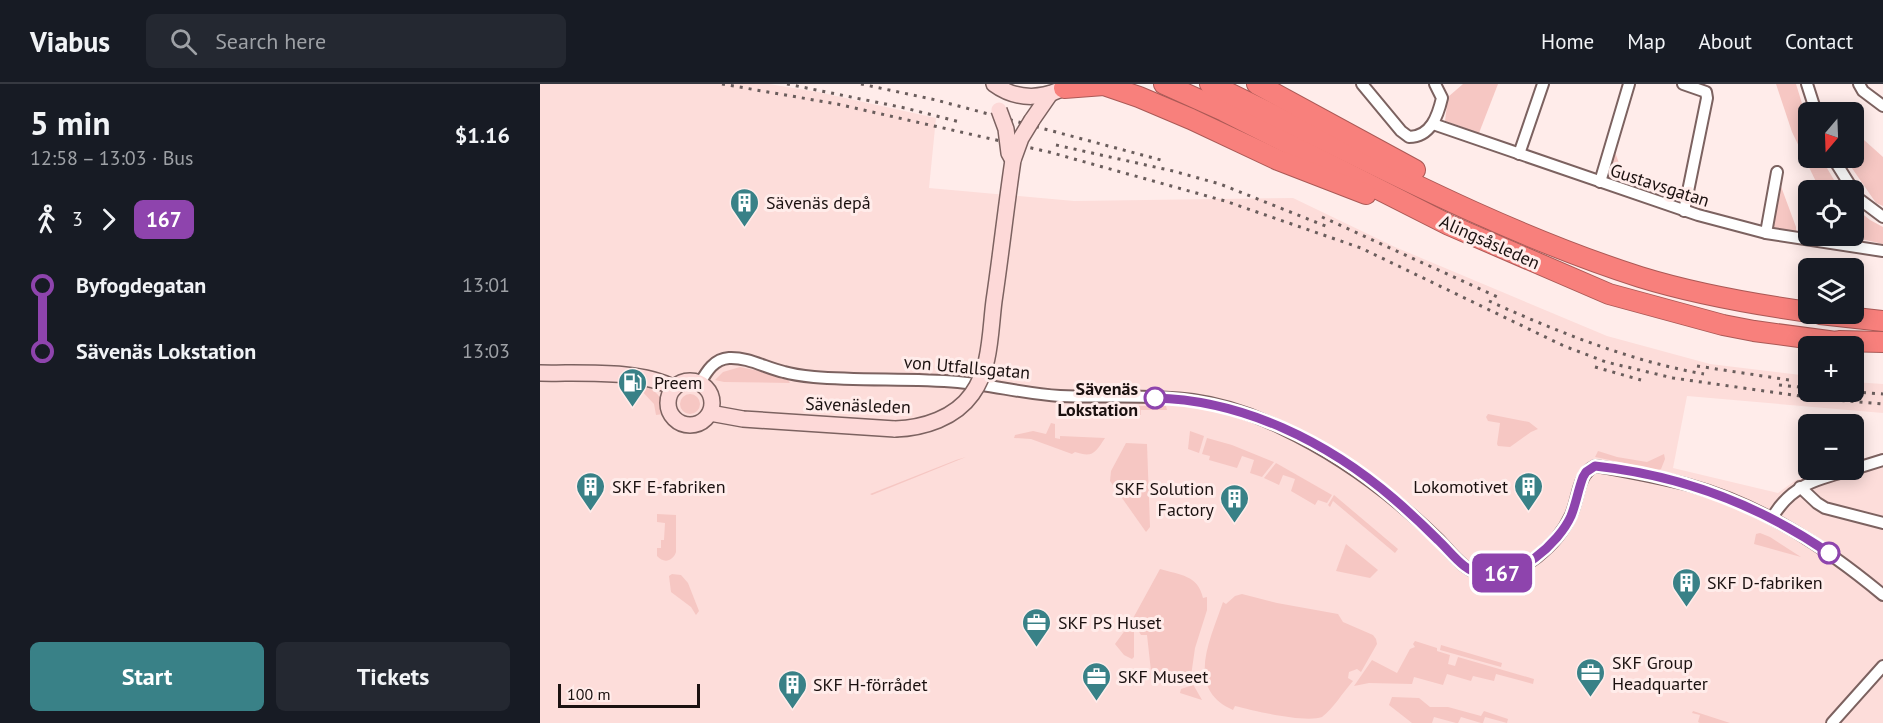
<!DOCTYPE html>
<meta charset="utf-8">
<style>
:root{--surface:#171b24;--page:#242831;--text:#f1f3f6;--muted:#9ea1a6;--line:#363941;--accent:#398187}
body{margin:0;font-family:"PT Sans",sans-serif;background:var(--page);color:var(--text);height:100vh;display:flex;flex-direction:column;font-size:22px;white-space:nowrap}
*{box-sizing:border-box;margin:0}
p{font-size:20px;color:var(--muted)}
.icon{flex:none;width:33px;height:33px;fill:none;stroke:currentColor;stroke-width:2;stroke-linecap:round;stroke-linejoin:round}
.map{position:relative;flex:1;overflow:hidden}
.drawer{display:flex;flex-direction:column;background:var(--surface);width:540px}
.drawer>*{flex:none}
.badge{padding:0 12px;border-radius:9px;font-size:21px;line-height:39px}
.needle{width:39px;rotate:199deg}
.buttons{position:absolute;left:1258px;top:18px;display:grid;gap:12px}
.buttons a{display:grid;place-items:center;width:66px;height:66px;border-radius:9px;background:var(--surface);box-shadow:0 3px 15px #0003;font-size:30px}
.scale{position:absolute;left:18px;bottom:15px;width:142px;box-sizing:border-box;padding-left:6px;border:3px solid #1b1110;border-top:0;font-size:16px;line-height:21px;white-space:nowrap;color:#1b1110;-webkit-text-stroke:4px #ffecea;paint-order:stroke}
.map>.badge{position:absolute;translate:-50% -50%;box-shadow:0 0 0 3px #fff}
.legs{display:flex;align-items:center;gap:9px;height:66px;padding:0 30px;font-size:20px}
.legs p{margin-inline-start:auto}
.head{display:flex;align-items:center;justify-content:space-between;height:102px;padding:0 30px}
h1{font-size:33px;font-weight:800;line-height:45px}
.action{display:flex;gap:12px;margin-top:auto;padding:12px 30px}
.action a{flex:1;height:69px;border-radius:9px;background:var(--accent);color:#fff;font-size:24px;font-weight:800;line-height:69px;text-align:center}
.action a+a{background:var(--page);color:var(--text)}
ul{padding:0 30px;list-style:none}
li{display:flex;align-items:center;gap:21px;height:66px;font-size:22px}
li i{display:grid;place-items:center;width:9px;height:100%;margin:0 8px;background:currentColor}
li i::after{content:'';width:15px;height:15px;margin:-8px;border:4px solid;border-radius:50%;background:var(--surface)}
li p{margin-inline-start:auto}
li:first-child i{background:linear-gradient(#0000 50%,currentColor 0)}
li:last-child i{background:linear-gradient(currentColor 50%,#0000 0)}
header{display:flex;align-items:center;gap:36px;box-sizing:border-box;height:84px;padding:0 30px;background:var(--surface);border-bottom:2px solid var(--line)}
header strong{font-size:28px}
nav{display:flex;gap:33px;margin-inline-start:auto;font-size:21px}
.search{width:420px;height:54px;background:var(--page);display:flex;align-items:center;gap:15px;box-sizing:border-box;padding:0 21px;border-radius:9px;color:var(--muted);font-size:22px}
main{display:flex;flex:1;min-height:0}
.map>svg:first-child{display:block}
</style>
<header>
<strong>Viabus</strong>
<div class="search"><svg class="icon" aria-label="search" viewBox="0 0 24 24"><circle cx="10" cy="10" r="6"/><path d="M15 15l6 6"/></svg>Search here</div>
<nav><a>Home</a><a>Map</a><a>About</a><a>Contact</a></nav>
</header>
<main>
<section class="drawer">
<div class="head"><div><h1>5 min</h1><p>12:58 – 13:03 · Bus</p></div><b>$1.16</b></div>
<div class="legs"><svg class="icon" aria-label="walk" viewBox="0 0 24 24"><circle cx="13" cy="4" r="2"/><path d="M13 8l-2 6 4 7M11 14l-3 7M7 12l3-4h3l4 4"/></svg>3<svg class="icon" aria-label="forward" viewBox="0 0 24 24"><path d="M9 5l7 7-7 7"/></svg><b class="badge" style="background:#8e44ad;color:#fff">167</b></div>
<ul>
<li><i style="color:#8e44ad"></i><b>Byfogdegatan</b><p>13:01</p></li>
<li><i style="color:#8e44ad"></i><b>Sävenäs Lokstation</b><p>13:03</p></li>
</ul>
<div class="action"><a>Start</a><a>Tickets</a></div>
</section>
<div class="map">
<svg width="1343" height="639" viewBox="0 0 1343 639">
<rect width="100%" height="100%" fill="#ffecea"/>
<path fill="#fdddda" d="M 0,0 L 229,0 L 278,8 L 396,34 L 389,104 L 534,117 L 753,114 L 855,163 L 1067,252 L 1170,280 L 1269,292 L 1269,308 L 1314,308 L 1314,298 L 1343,300 L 1343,329 L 1147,312 L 1133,384 L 1238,409 L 1256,396 L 1289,386 L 1314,386 L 1314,378 L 1343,369 L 1343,639 L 0,639 Z"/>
<g fill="#f6c7c3">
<path d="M 923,0 L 958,0 L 939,49 L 905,37 L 908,13 Z"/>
<path d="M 1236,0 L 1256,0 L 1269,42 L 1269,74 L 1281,74 L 1300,106 L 1280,106 L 1252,48 Z"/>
<path d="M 1314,47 L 1343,73 L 1343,122 L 1336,119 L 1305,74 L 1314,74 Z"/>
<path d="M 1075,68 L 1086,99 L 1090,104 L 1070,97 L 1067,92 L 1073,69 Z"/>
<path d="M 1239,97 L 1256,143 L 1256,151 C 1246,149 1233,150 1232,139 Z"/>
<path d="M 1314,123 L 1330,136 L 1343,143 L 1343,160 L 1308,152 L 1314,152 Z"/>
<path d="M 200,283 L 219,287 L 248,296 L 250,299 L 184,298 L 175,296 L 183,288 Z"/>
<path d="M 103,301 C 116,306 126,316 123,330 L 116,331 L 114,320 L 98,303 Z"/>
<circle cx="150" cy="320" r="10"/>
<path d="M 599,322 L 626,322 L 627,326 L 601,326 L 601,331 L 595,331 Z"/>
<path d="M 948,330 L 989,338 L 998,345 L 991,348 L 970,363 L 958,362 L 957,360 L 960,339 L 948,337 L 946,333 Z"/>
<path d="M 511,339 L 515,340 L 515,354 L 520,355 L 520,352 L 565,354 C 555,369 553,374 535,368 L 532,370 L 491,355 L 474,354 L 475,351 L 493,347 L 506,350 Z"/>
<path d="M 650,347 L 664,352 L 659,369 L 648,365 Z"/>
<path d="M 667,354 L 692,361 L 734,378 L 722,393 L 710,389 L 714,376 L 702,372 L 697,384 L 669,376 L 670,372 L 662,370 Z"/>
<path d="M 586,359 L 607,360 L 610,443 L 606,448 L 570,397 L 571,387 Z"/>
<path d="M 1058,367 L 1077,373 L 1107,378 L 1124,370 L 1125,375 L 1121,385 L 1118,386 L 1055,373 Z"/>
<path d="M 426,373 L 332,411 L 330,410 L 416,376 Z"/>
<path d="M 736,379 L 792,411 L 787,419 L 778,416 L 775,421 L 751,407 L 755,395 L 743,391 L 739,401 L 724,394 Z"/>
<path d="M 794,411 L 858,465 L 855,469 L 793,417 L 790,423 L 788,421 Z"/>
<path d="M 117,430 L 136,431 L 136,468 C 133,477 124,480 117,472 L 117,464 L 121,464 L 121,456 L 124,456 L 125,439 L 117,438 Z"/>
<path d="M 1220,449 L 1230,453 L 1261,473 L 1214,460 L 1216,450 Z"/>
<path d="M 806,460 L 838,486 L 830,494 L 796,487 Z"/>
<path d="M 620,485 C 640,491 658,491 663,514 L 667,513 L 667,526 L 655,564 L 651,592 L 630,598 L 611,587 L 607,551 L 601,551 L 598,546 L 594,545 L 594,573 L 592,575 L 584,571 L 575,560 L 591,538 Z"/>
<path d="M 132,490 L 141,491 L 148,499 L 159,527 L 156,531 L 151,523 L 131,508 L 129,492 Z"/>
<path d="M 702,510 L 737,519 L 798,530 L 803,538 L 833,551 L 836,555 L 837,560 L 821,588 L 817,585 L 809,588 L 808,594 L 813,597 C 803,608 793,625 782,633 C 765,639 714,627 695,622 L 693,626 C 644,605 671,554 683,518 L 686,520 L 695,512 Z"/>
<path d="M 875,557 L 897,564 L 897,567 L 910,571 L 908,580 L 915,582 L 918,573 L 994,595 L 993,600 L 956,590 L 954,597 L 933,592 L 931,597 L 907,590 L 903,601 L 874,593 L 872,600 L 829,599 L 814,602 L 832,576 L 857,589 L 870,565 L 875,563 L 873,560 Z"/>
<path d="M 901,561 L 962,579 L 961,583 L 900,566 Z"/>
<path d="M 653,601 L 654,602 L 662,616 L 640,609 L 641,605 Z"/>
<path d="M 852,613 L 879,614 L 890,623 L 908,623 L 941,632 L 944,627 L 968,635 L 967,639 L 945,633 L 943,639 L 941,639 L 921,633 L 918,639 L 916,639 L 894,633 L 892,639 L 872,639 L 849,621 Z"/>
<path d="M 1153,627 L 1190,639 L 1160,639 L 1158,638 L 1160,631 L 1152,629 Z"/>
</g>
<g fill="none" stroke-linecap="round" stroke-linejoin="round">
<defs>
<g id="street">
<path d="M 822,0 L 861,47 L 869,53 C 891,53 898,31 902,14 L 895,0"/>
<path d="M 1143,0 L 1166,8 L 1167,14 L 1144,127"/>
<path d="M 1267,0 L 1276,28"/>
<path d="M 1319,0 L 1323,7 L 1343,22"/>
<path d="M 893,40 L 1158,131 L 1226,149 L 1343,167"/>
<path d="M 979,70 L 1003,0"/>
<path d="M 1293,74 L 1313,106"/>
<path d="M 1060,98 L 1089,0"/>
<path d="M 1314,108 L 1319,115 L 1343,133"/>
<path d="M 1226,149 L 1237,88"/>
<path d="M 160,299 C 167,287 174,275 189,274 C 208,273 226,284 244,288 C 254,291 264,292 274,293 C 322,297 370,294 418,298 C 452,301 486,310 520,312 C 564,314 609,310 653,316 C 683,320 714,331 741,344 C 800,372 852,410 899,456 C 912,470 927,491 948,491 C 982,493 1018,460 1031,431 C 1039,414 1037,391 1055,382 L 1068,384 C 1095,389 1122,394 1149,401 C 1222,421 1285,463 1343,511"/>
<path d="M 1314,385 L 1343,376"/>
<path d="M 1260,403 L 1277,419 L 1285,424 L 1343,439"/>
<path d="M 1232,434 C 1251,401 1277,395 1311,386"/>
<path d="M 1292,639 L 1343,582"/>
</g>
<g id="secondary">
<path d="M 454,0 C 477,17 506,16 530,0"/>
<path d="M 492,36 L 510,10"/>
<path d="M 0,289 C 39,290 100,285 134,304"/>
<circle cx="150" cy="319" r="22"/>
<path d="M 170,329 L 203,335 L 355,345"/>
</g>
<g id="highway">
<path d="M 624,0 L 684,27 L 909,141 L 1069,210 L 1183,241 L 1214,247 L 1296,258 L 1313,262"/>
<path d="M 670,0 C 812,68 950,145 1100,193 C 1155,210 1212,220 1269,228"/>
<path d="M 717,0 L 875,86"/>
<path d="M 524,4 L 564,1 L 599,13 L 651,35 L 738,76 L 826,110"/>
<path d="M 1280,230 L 1343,237"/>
<path d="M 1299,257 L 1343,258"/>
</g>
</defs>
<use href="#street" stroke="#7c6260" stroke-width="14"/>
<use href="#secondary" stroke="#7c6260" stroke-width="18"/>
<use href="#highway" stroke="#ab5956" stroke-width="22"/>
<use href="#street" stroke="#fff" stroke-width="10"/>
<use href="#secondary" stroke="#fdd9d8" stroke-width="15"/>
<use href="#highway" stroke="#f8807c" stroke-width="20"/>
<g stroke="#6a5d5c" stroke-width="3" stroke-dasharray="3 6" stroke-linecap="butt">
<path d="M 182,0 L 297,20 L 509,68 L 685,117 L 821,164 L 1024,262 L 1066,278 L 1133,294 L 1274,314 L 1343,320"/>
<path d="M 247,0 L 365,24 L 420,38"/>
<path d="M 321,0 L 396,16 L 621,76"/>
<path d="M 516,61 L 633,87 L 680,100 L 788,143"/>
<path d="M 782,133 L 962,215"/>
<path d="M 949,217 C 1018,248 1090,277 1164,290"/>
<path d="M 1157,282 L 1249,296"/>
<path d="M 1055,283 L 1101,296"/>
<path d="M 1239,301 L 1269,304"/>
<path d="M 1314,308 L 1343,310"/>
</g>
<defs>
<g id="secondary-bridge">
<path d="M 459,26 L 466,45 L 469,69 L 473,76"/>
<path d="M 355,345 C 384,344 415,334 432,310 C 451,284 450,248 454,217 C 461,170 466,123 473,76 L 481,54 L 492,36"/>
</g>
</defs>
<use href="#secondary-bridge" stroke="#7c6260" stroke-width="18" stroke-linecap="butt"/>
<use href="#secondary-bridge" stroke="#fdd9d8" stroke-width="15"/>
</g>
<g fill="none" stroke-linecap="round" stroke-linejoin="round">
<defs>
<path id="line-1" d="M 615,314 C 703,316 788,358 854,415 C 869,428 884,442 898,456 C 912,469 924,488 944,491 C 976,497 1019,459 1031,432 C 1036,420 1038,406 1043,393 L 1046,388 L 1055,382 C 1139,391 1219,421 1289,469"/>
</defs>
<use href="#line-1" stroke="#fff" stroke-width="14"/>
<use href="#line-1" stroke="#8e44ad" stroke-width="9"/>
</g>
<defs>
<symbol id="building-pin" viewBox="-11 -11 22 30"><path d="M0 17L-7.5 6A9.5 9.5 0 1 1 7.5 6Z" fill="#398187" stroke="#ffecea"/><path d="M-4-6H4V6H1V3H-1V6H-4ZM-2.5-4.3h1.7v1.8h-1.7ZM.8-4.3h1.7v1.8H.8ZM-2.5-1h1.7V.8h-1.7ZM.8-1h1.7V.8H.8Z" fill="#fff"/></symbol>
<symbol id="fuel-pin" viewBox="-11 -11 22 30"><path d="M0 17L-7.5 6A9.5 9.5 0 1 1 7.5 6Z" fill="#398187" stroke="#ffecea"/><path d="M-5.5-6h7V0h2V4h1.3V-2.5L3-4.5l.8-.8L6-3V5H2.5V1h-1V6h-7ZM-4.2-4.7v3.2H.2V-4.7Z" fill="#fff"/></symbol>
<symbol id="office-pin" viewBox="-11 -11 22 30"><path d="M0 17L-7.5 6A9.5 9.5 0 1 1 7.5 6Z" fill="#398187" stroke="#ffecea"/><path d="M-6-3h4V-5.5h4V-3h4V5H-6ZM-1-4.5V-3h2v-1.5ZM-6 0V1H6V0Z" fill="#fff"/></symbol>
</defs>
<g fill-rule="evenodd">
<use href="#building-pin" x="188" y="102" width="33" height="45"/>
<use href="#fuel-pin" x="76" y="282" width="33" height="45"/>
<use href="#building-pin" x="34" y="386" width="33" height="45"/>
<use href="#building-pin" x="972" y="386" width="33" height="45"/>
<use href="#building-pin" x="678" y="398" width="33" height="45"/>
<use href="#building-pin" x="1130" y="482" width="33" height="45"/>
<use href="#office-pin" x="480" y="522" width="33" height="45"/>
<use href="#office-pin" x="1034" y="572" width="33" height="45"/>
<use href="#office-pin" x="540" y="576" width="33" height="45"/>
<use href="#building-pin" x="236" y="584" width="33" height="45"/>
</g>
<g fill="#fff" stroke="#8e44ad" stroke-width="3">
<circle cx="615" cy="314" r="10"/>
<circle cx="1289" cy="469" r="10"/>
</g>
<g text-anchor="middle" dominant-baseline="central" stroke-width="6" stroke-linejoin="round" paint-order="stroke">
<g font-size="18" fill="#1b1110" stroke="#ffecea">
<text transform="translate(1120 101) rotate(18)">Gustavsgatan</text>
<text transform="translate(950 158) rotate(24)">Alingsåsleden</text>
<text transform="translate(427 283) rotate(5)">von Utfallsgatan</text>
<text transform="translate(318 321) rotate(2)">Sävenäsleden</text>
</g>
<g font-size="18" fill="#1b1110" stroke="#ffecea" text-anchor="start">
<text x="226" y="118">Sävenäs depå</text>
<text x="114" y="298">Preem</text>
<text x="72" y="402">SKF E-fabriken</text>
<text x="968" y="402" text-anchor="end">Lokomotivet</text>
<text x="674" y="404" text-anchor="end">SKF Solution<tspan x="674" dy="21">Factory</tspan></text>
<text x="1167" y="498">SKF D-fabriken</text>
<text x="518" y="538">SKF PS Huset</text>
<text x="1072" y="578">SKF Group<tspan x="1072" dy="21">Headquarter</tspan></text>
<text x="578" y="592">SKF Museet</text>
<text x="273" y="600">SKF H-förrådet</text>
</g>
<g font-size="18" font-weight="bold" fill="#1b1110" stroke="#ffecea" text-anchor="end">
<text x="598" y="304">Sävenäs<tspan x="598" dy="21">Lokstation</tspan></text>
</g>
</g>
</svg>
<div class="buttons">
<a><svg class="needle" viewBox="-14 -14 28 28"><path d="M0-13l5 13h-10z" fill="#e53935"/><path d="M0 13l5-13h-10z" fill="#9ea1a6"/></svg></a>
<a><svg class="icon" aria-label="locate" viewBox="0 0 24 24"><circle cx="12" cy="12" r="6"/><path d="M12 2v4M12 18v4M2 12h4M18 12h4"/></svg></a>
<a><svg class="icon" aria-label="layers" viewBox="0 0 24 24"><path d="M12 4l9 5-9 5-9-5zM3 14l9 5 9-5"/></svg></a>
<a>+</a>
<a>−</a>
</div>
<div class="scale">100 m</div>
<b class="badge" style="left:962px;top:489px;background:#8e44ad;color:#fff">167</b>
</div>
</main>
